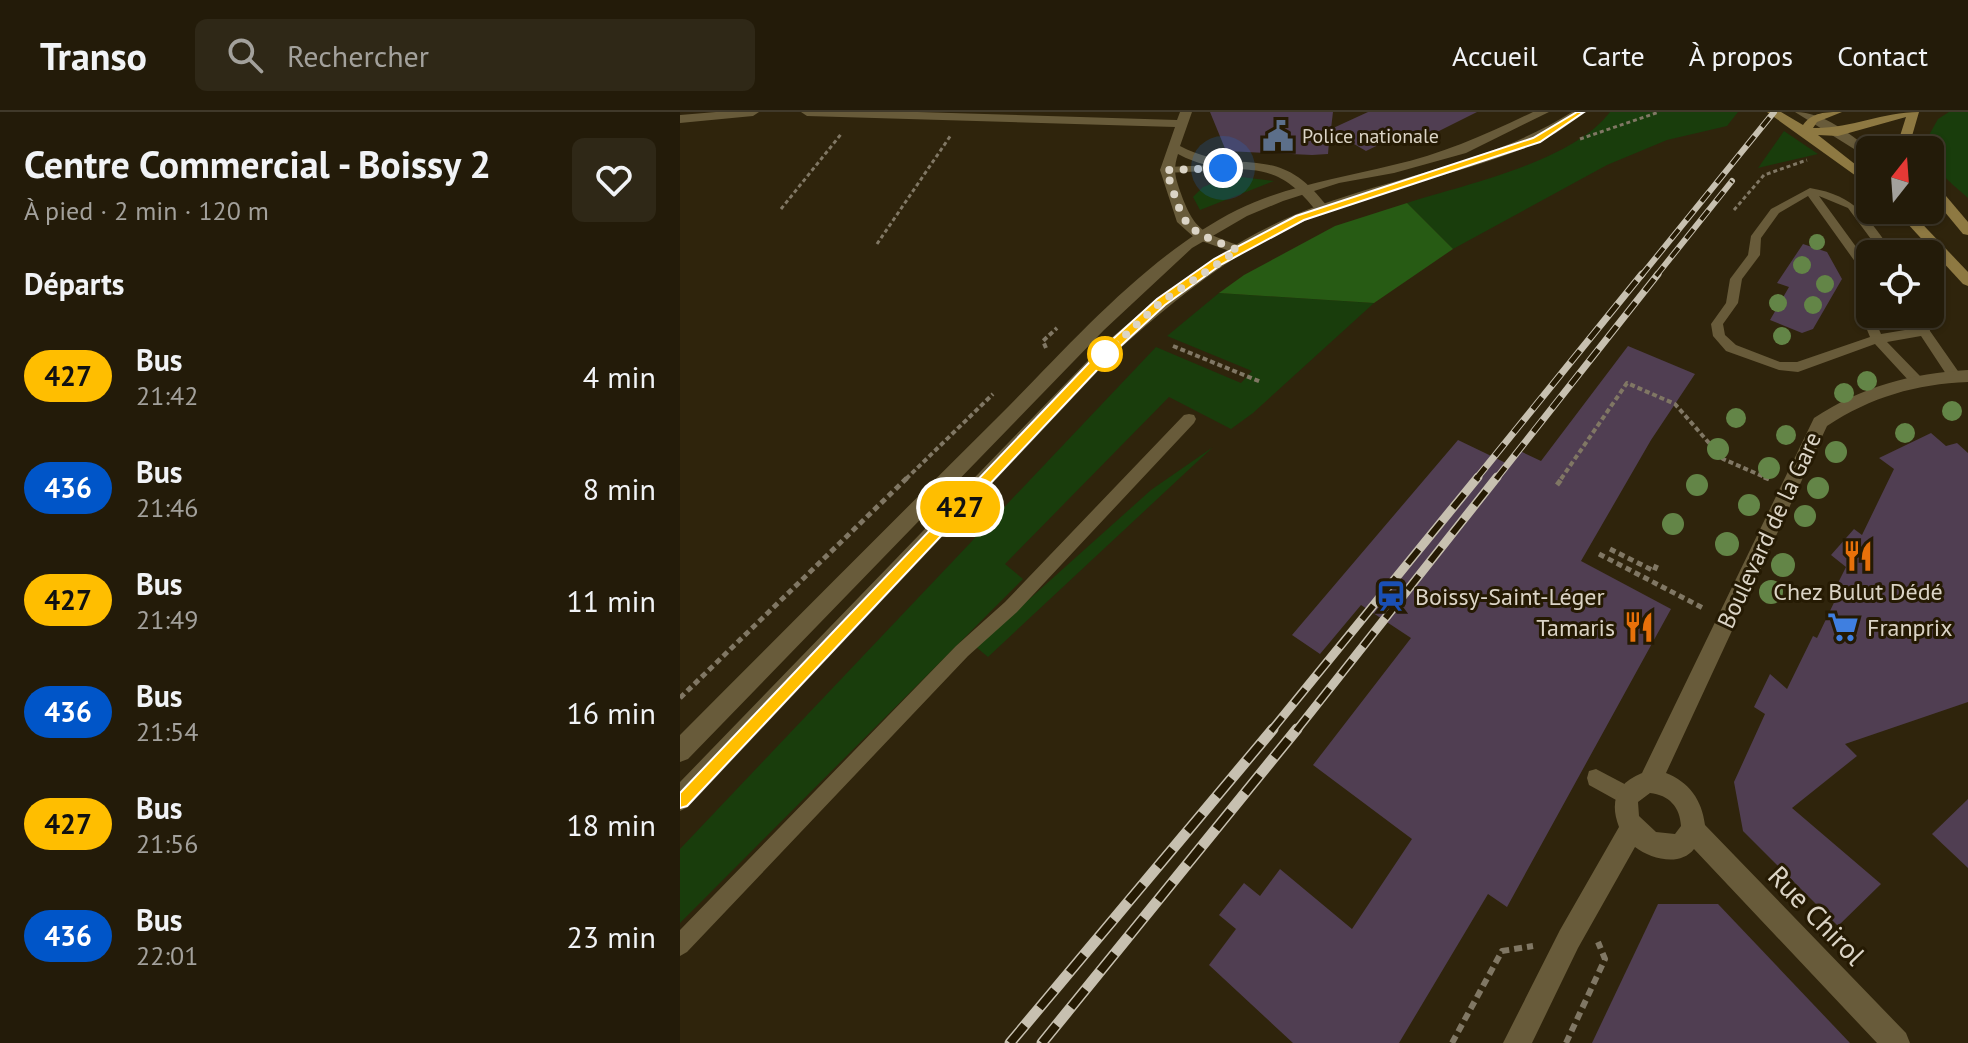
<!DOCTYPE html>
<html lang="fr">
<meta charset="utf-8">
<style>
:root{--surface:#231b09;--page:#2f2817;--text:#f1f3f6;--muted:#a3a19c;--line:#40392a}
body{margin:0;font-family:"PT Sans",sans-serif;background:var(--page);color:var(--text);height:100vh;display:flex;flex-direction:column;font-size:30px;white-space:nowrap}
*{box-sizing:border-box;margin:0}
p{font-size:26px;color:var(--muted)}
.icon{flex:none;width:44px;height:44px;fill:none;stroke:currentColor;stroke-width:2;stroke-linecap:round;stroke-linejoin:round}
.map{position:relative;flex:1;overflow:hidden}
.panel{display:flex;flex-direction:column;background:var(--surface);width:680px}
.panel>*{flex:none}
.badge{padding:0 16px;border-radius:26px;font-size:28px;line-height:52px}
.needle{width:52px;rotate:17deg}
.controls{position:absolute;left:1176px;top:24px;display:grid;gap:16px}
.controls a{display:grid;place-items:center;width:88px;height:88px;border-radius:12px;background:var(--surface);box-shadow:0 2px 6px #0004,0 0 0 2px var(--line);font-size:40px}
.you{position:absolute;width:40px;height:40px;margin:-20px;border:6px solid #fff;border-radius:50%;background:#1a73e8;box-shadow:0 0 0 12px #1a73e833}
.map>.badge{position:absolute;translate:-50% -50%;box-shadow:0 0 0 4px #fff}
h2{padding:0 24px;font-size:30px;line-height:72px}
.round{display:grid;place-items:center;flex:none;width:84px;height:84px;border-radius:12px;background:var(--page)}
.head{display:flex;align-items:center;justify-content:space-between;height:136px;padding:0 24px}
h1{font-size:38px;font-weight:700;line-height:60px}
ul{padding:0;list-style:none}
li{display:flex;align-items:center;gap:24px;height:112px;padding:0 24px}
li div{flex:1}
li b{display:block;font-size:30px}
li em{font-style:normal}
li .badge{min-width:88px;font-weight:700;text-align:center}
header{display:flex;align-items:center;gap:48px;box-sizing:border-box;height:112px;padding:0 40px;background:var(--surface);border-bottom:2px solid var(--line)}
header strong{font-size:38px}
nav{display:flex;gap:44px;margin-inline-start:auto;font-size:28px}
.search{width:560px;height:72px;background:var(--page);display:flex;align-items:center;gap:20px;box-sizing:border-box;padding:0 28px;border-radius:12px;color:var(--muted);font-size:30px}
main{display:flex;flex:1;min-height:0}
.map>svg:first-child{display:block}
</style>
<header>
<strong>Transo</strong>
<div class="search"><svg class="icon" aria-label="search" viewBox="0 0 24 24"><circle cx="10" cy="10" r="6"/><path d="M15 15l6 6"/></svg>Rechercher</div>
<nav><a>Accueil</a><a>Carte</a><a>À propos</a><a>Contact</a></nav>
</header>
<main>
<section class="panel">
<div class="head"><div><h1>Centre Commercial - Boissy 2</h1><p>À pied · 2 min · 120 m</p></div><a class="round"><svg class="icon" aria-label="heart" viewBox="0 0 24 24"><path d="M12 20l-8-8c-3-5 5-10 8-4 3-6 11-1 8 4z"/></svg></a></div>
<h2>Départs</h2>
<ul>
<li><span class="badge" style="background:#ffbe00;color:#111">427</span><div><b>Bus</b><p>21:42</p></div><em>4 min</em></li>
<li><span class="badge" style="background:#0055c8;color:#fff">436</span><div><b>Bus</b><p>21:46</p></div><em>8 min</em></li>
<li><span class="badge" style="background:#ffbe00;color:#111">427</span><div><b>Bus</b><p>21:49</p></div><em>11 min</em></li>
<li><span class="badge" style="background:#0055c8;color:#fff">436</span><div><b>Bus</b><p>21:54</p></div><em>16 min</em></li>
<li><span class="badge" style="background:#ffbe00;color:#111">427</span><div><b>Bus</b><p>21:56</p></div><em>18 min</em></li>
<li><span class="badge" style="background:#0055c8;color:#fff">436</span><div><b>Bus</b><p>22:01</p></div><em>23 min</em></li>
</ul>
</section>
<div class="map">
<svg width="1288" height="931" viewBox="0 0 1288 931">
<rect width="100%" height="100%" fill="#2f240c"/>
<g fill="#193d0c">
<path d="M 930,0 L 1058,0 L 1047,14 L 987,28 L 927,53 L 773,137 L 727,91 C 786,72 892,50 930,0 Z"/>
<path d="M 1269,0 L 1288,0 L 1288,86 C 1274,73 1252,58 1250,38 L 1243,34 L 1258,7 Z"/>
<path d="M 1104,19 L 1138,42 L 1078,56 Z"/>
<path d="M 553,64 L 594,69 L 520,98 L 513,85 L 523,75 Z"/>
<path d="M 539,181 L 694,191 L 573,301 L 551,317 L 489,285 L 325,452 L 343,467 L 0,811 L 0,737 L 476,235 L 561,271 L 572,259 L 487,224 Z"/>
<path d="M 533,335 L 308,545 L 296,535 L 471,378 Z"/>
</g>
<path fill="#275b14" d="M 727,91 L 773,137 L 694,191 L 539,181 L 564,163 L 655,114 Z"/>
<g fill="#503e52">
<path d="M 530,0 L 653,0 L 651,17 L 688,0 L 797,0 L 737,30 L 723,21 L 686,39 L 650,18 L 648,42 L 632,43 L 546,39 Z"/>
<path d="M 1123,132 L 1147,140 L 1162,167 L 1133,217 L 1122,221 L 1090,208 L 1109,175 L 1097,171 Z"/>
<path d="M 948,234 L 1015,262 L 971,328 L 901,449 L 991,497 L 827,795 L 808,782 L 719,931 L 613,931 L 529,853 L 556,817 L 539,803 L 564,771 L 580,784 L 600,757 L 672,817 L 732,727 L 633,653 L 731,526 L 681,493 L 640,542 L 612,523 L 778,328 L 830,353 L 840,339 L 861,349 Z"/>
<path d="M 1251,321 L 1266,334 L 1277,331 L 1288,341 L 1288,590 L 1165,632 L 1177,644 L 1112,696 L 1201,772 L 1158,814 L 1063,719 L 1054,670 L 1085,602 L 1074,595 L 1090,562 L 1107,577 L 1133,524 L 1137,526 L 1161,476 L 1157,473 L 1166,455 L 1151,443 L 1174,417 L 1182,423 L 1214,357 L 1199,346 Z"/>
<path d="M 1288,687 L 1288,756 L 1252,722 Z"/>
<path d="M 978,792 L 1038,792 L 1170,931 L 912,931 Z"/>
</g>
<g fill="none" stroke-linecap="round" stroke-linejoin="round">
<g stroke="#807764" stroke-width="3" stroke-dasharray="4 3" stroke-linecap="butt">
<path d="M 900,27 L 979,0"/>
<path d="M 101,97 L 162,21"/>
<path d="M 1054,98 L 1084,63 L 1127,48"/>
<path d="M 197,132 L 271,23"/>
</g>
<g stroke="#807764" stroke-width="4" stroke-dasharray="5 3" stroke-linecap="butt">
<path d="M 493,234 L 581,270"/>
<path d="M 366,236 L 363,229 L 377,216"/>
<path d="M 226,367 L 313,282"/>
<path d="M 881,367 L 947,271 L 995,292 L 1043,347 L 1089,367"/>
</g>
<g stroke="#807764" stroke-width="5" stroke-dasharray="6 4" stroke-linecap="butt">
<path d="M 1084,365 L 1089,367"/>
<path d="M 877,373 L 883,365"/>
<path d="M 930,437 L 974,459 L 977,452"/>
<path d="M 919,442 L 1023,496"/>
<path d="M 0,586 L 228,365"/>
</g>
<g stroke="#807764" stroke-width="6" stroke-dasharray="8 5" stroke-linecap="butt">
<path d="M 772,931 L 822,839 L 853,834"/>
<path d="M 886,931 L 925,847 L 918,830"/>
</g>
<g fill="#685b3a" fill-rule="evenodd">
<path d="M 562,52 L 566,53 L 566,57 L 486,61 L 481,58 L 486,55 Z"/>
<path d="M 1130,76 C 1177,84 1187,105 1214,142 L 1202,142 L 1168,96 L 1139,84 L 1190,154 L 1190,166 L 1186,165 L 1128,84 L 1099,101 L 1081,126 L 1080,143 L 1062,167 L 1058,191 L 1043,212 L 1045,223 L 1056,233 L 1100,250 L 1117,250 L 1190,225 L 1183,208 L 1189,199 L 1190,202 L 1199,202 L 1195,208 L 1201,222 L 1237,216 L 1235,202 L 1247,202 L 1250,219 L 1280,262 L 1280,268 L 1270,268 L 1241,224 L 1207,230 L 1240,264 L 1242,267 L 1235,272 L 1230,270 L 1195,232 L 1118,260 L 1099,258 L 1046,239 L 1033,224 L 1031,212 L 1046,191 L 1050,167 L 1068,143 L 1071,124 L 1091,97 Z"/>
<path d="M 509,302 L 514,303 L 516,307 L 514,311 L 337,500 L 288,544 L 7,840 L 0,844 L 0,818 L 276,534 L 325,490 L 504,303 Z"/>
<path d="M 916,657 L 954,677 L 957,684 L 954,691 L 947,694 L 909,673 L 907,666 L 909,659 Z"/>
</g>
<g fill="#685b3a" fill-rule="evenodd">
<path d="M 36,0 L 79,0 L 73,4 L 0,11 L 0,3 Z"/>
<path d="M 121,0 L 238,0 L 497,8 L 500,0 L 512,0 L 500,34 C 564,67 597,26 649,97 L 637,100 C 586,33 558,74 498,42 C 493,58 495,64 500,79 C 515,121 523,120 563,135 L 565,138 L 558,142 L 516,127 L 497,110 L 480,58 L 495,15 L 127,4 Z"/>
<path d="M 1288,258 L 1288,270 C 1236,272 1191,285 1147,314 L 986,661 C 1009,670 1022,688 1025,713 L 1226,921 L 1230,931 L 1197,931 L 1014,737 C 1000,755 971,747 955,735 L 898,836 L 852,931 L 823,931 L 880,818 L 939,715 C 929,689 937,671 962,661 L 1134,306 C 1181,275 1232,261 1288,258 ZM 970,681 C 989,683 1000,695 1001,714 L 995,722 L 976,720 L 959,704 L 958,690 Z"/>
</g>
<g fill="#685b3a" fill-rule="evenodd">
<path d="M 853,0 L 869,0 L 786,41 L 714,61 L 659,71 L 603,89 L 567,104 L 512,136 L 424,218 L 8,647 L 0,650 L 0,623 C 107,516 213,409 320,303 C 391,232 466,144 557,98 C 606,74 660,66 713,53 C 763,42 807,22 853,0 Z"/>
<path d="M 892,0 L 906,0 L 876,21 L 845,36 C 771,65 690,79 618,112 C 548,143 489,192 433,243 L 8,695 L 0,699 L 0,670 L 421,235 C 487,177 557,122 640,93 C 726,62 814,49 892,0 Z"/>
<path d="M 1115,0 C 1144,0 1169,22 1191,38 L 1190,47 Z"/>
<path d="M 1250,82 L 1271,92 L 1273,95 L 1266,99 L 1250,91 Z"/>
</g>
<g fill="#8e7942" fill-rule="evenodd">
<path d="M 1087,0 L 1101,0 L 1123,13 C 1132,0 1146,0 1162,0 L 1137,10 L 1133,16 C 1170,17 1202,0 1239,0 L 1232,24 L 1233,38 L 1221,38 L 1220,24 L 1226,5 L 1158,24 L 1138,23 L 1190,64 L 1190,74 Z"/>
<path d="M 1250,70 L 1255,71 L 1288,110 L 1288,123 L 1283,122 L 1250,82 Z"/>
<path d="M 1215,98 L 1229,98 L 1288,160 L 1288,174 L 1283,172 Z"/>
</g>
<defs>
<g id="rail-far3">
<path d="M 961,164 L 1094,0"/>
<path d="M 976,164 L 1052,69"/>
</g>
<g id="rail-far2">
<path d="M 796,367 L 962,162"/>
<path d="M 816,367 L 978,162"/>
</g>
<g id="rail-far1">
<path d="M 591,619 L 798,365"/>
<path d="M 616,619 L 817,365"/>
</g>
<g id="rail">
<path d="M 330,931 L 593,617"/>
<path d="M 362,931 L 617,617"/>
</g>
</defs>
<use href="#rail-far3" stroke="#c7c0b0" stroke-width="6"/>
<use href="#rail-far2" stroke="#c7c0b0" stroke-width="7"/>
<use href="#rail-far1" stroke="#c7c0b0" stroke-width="9"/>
<use href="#rail" stroke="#c7c0b0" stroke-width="11"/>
<use href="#rail-far3" stroke="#251a03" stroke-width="4" stroke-dasharray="12" stroke-linecap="butt"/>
<use href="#rail-far2" stroke="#251a03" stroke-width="5" stroke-dasharray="15" stroke-linecap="butt"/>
<use href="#rail-far1" stroke="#251a03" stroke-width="6" stroke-dasharray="18" stroke-linecap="butt"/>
<use href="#rail" stroke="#251a03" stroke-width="8" stroke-dasharray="23" stroke-linecap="butt"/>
</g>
<g fill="#638547">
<circle cx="1137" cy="130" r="8"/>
<circle cx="1122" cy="153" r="9"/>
<circle cx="1145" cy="172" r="9"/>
<circle cx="1098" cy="191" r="9"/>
<circle cx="1133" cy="193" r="9"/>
<circle cx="1102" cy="224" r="9"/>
<circle cx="1187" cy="269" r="10"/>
<circle cx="1164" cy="281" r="10"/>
<circle cx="1272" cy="299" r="10"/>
<circle cx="1056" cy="306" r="10"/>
<circle cx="1225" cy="321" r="10"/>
<circle cx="1106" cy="323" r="10"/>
<circle cx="1038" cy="337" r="11"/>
<circle cx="1156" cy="340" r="11"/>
<circle cx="1089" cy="356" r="11"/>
<circle cx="1017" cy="373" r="11"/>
<circle cx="1138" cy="376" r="11"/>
<circle cx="1069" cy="393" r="11"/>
<circle cx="1125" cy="404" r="11"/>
<circle cx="993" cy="412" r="11"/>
<circle cx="1047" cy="432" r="12"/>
<circle cx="1103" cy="453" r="12"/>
<circle cx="1091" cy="480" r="12"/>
</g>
<path fill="#ffbe00" stroke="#fff" stroke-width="2" d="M 897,0 L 904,0 L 860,30 L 624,108 L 542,152 L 485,193 L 432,242 L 7,694 L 0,696 L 0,681 L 423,236 L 477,187 L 534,147 L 616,104 L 853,26 Z"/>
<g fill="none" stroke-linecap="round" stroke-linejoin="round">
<path stroke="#dbd4c6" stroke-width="8" stroke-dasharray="0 14.4" d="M 425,242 L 481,190 L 558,138 C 499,116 506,115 486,58 L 543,56"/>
</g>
<defs>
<symbol id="civic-bare" viewBox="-9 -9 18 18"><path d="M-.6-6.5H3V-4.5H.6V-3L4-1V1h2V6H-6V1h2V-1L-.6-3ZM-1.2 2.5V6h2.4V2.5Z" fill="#5c6f8a" stroke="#251a03" stroke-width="2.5" paint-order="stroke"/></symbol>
<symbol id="restaurant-bare" viewBox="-9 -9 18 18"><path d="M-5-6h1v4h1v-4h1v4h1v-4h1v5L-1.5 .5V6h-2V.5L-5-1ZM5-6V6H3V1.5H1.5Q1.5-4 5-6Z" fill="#e8710a" stroke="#251a03" stroke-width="2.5" paint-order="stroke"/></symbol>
<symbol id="station-bare" viewBox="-9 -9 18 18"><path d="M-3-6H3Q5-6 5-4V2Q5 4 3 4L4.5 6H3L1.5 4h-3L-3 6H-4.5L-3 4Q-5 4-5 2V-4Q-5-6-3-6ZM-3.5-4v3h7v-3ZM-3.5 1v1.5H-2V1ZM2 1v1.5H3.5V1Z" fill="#1a4fb4" stroke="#251a03" stroke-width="2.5" paint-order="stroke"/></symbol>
<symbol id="supermarket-bare" viewBox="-9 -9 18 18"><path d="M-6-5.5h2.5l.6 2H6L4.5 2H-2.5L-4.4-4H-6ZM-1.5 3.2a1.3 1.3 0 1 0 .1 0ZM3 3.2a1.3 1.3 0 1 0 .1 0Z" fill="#3f7fe0" stroke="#251a03" stroke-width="2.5" paint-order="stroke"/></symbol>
</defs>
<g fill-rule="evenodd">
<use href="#civic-bare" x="576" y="2" width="44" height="44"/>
<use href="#restaurant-bare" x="1156" y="422" width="44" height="44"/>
<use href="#station-bare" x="689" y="462" width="44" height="44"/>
<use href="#restaurant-bare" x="937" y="493" width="44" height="44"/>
<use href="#supermarket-bare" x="1141" y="493" width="44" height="44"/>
</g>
<circle fill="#fff" stroke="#ffbe00" stroke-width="4" cx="425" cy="242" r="16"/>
<g text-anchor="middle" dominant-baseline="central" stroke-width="6" stroke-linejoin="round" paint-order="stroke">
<g font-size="20" fill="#dbd4c6" stroke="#251a03" text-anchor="start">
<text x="622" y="24">Police nationale</text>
</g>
<g font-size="24" fill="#dbd4c6" stroke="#251a03">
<text transform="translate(1089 418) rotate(-65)">Boulevard de la Gare</text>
</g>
<g font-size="24" fill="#dbd4c6" stroke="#251a03" text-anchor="start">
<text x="1178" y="479" text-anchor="middle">Chez Bulut Dédé</text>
<text x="735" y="484">Boissy-Saint-Léger</text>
<text x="935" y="515" text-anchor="end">Tamaris</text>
<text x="1187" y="515">Franprix</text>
</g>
<g font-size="28" fill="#dbd4c6" stroke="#251a03">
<text transform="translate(1137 803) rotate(46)">Rue Chirol</text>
</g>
</g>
</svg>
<div class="controls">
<a><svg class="needle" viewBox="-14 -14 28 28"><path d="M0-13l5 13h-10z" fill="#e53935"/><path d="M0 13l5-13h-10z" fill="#a3a19c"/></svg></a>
<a><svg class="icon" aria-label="locate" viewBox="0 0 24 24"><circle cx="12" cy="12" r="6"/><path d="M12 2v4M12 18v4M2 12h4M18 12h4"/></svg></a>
</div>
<div class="you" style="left:543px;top:56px"></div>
<b class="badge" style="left:280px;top:395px;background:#ffbe00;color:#111">427</b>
</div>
</main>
